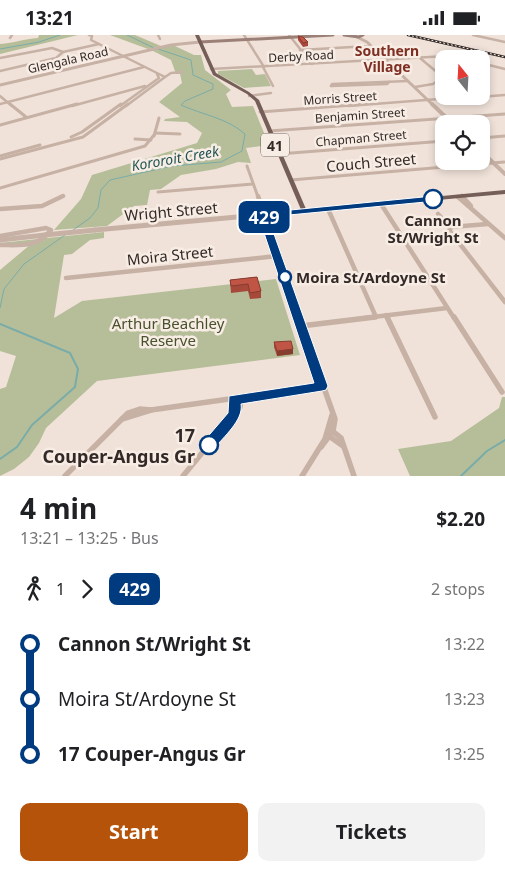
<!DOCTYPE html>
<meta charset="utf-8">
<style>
:root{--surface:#fff;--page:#f2f2f2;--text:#202124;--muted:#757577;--accent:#b45309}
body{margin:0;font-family:"Noto Sans",sans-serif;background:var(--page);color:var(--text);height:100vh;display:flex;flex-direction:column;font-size:19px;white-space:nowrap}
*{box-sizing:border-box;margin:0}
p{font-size:16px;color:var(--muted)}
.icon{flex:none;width:28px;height:28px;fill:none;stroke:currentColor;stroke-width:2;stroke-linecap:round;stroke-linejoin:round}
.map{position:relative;height:441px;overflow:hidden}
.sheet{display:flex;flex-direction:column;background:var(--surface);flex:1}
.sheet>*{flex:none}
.badge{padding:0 10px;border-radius:8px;font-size:18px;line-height:32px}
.needle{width:32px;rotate:342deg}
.fabs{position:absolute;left:435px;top:15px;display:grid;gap:10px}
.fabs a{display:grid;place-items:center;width:55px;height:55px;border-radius:10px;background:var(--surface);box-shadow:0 2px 8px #0003;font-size:25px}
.map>.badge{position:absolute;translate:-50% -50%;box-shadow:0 0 0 2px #fff}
.legs{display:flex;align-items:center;gap:8px;height:55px;padding:0 20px;font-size:16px}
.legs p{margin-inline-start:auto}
.head{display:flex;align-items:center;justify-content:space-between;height:85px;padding:0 20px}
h1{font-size:28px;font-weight:700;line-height:38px}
.button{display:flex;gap:10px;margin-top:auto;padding:10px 20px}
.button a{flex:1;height:58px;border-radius:10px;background:var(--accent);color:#fff;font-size:20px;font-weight:700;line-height:58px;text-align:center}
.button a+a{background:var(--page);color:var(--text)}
ul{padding:0 20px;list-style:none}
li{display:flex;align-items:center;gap:18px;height:55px;font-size:19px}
li i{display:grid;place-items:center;width:8px;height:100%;margin:0 6px;background:currentColor}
li i::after{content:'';width:12px;height:12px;margin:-6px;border:4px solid;border-radius:50%;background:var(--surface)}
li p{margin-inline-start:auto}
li:first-child i{background:linear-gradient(#0000 50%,currentColor 0)}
li:last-child i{background:linear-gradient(currentColor 50%,#0000 0)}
.status{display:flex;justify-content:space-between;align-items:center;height:35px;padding:0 25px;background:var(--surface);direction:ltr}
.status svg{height:14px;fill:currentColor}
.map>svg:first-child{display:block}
</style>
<div class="status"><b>13:21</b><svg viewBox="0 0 49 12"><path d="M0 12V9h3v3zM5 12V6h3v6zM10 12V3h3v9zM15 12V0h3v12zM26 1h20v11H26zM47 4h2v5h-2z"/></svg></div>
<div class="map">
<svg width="505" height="441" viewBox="0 0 505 441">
<rect width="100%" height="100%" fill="#f0e2d9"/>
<g fill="#b6be99">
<path d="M 39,0 L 78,0 L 0,19 L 0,9 C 14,8 24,4 38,3 Z"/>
<path d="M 110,0 L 135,0 L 161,11 L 148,14 Z"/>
<path d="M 173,10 L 194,20 L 201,20 L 205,35 L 231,55 L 226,59 L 232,72 L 253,71 L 269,110 L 246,113 L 251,128 L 238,127 L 216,134 L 181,140 L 161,154 L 150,155 L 147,170 L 134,171 L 107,191 L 54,195 L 81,164 L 92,140 L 197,108 L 202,98 L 187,87 L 164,86 L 165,84 L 180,82 L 159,67 L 182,48 L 180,39 L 176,39 L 171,25 L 151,15 Z"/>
<path d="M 252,34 L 256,40 L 265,39 L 271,51 L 244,53 L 218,39 L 218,36 Z"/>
<path d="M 104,197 L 104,203 L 90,205 L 72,219 L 64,220 L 54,283 L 82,266 L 276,244 L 300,320 L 97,346 L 46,393 L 39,408 L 29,422 L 14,434 L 0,441 L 0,354 L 6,352 L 16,321 L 0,316 L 0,235 L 31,209 L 0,209 L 0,208 Z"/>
<path d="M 502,362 L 505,362 L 505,441 L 410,441 L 398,414 L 451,406 L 499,373 Z"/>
</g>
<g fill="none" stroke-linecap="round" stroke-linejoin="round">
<g stroke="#79aca8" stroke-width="1">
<path d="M 127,0 L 154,13"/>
<path d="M 0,14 L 39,7 L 60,0"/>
<path d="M 73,195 L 90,183 L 98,173 L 101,155 L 110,145 L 172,131 L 221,127 L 242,116 L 245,99 C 227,83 203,80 181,70 L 185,66 L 213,54 L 213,49 L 193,40 L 191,25 L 158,14"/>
<path d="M 0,273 L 4,254 L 24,229 L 65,200"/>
</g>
<g stroke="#79aca8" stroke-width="2">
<path d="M 0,289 L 70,318 L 78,334 L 75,352 L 32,390 L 17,412 L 0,424"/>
<path d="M 461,441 L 487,416 L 505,405"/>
</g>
<g stroke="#c7b1a5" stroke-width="2.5">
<path d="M 89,0 L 92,1 L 91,5 L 165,42 L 126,71"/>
<path d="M 158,0 L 160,4"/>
<path d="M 244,0 L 264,32"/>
<path d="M 289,0 L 312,29"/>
<path d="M 473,0 L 505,7"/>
<path d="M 10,3 L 12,0"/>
<path d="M 300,15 L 370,11"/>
<path d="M 0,23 L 52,13 L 63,17"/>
<path d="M 481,28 L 505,34"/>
<path d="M 263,32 L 273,51"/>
<path d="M 211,34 L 447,21 L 463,24"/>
<path d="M 0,36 L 56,23 L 63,17 L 99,9"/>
<path d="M 165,42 L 171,38 L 183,37"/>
<path d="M 331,51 L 332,49 L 408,46"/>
<path d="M 331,51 L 387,49 L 389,47"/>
<path d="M 415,52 L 433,49 L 440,44 L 439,39 L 420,23"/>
<path d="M 0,61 L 12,71"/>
<path d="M 249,61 L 271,58"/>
<path d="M 439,65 L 505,60"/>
<path d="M 0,69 L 144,32"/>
<path d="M 72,71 L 145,51"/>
<path d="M 120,71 L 159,43 L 157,39"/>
<path d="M 348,71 L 439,64"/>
</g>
<g stroke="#c7b1a5" stroke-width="3">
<path d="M 10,69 L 26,82"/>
<path d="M 260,77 L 366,69"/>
<path d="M 0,90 L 77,69"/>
<path d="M 269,96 L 505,79"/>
<path d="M 155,98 L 180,99"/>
<path d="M 154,101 L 159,83"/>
<path d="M 71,102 L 82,97 L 121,69"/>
<path d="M 481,103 L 505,101"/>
<path d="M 135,104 L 151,105"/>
<path d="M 279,119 L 444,106"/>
<path d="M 0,121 L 40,110"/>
<path d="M 0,124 L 83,102 L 128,69"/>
<path d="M 247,131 L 258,162"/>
<path d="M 291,145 L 504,127"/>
<path d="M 0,153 L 145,111 L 154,100"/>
<path d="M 158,157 L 253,149"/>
<path d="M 462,161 L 463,162"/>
<path d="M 60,162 L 63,161"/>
</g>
<g stroke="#c7b1a5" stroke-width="4.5">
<path d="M 258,161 L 300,283"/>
<path d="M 462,161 L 471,171"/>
<path d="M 458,162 L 505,203"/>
<path d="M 381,169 L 454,283"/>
<path d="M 0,174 L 42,171 L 63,161"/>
<path d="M 328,174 L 376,282"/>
<path d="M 438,179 L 451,193"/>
<path d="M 488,189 L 451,192 L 449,195 L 505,267"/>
<path d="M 0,201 L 46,193 L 51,195 C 37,213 21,210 0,210"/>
<path d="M 66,243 L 277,221"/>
<path d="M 386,280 L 388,283"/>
<path d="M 365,283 L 447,273"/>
</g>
<g stroke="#c7b1a5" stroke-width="5.5">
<path d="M 299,282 L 335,384 L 333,396 L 321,412"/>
<path d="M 387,282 L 435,382"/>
<path d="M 454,282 L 502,357"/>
<path d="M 301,291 L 375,282"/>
<path d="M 122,384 L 151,375 L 322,351"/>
<path d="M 331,395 L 341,403 L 354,441"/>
<path d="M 329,401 L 343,411"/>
<path d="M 65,441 L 128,378 L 140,374 L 151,375"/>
<path d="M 183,441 L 240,372 L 241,364"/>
<path d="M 302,441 L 325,404 L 332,380"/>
</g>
<g stroke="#c7b1a5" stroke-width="3">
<path d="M 357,2 L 367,7 L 434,71"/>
<path d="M 0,50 L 171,10 L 200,7"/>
</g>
<g stroke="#c7b1a5" stroke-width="4">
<path d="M 432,69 L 453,89"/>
<path d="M 481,116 L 505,139"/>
</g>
<g stroke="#c7b1a5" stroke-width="5">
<path d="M 95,195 L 304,176"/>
<path d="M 0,205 L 45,200"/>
</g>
<g stroke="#9b8077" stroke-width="3">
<path d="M 344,0 L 359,2 L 363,0"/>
<path d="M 200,7 L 333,0"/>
</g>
<path fill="#755e58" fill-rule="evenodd" d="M 195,0 L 199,0 L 216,38 L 249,57 L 259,65 L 306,174 L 505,155 L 505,159 L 302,177 L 255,66 L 247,59 L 213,40 Z"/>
<defs>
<path id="rail" d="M 408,0 L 505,22"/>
</defs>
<use href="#rail" stroke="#332926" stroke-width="2.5"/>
<use href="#rail" stroke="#f8ede5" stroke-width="1" stroke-dasharray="2" stroke-linecap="butt"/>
<path stroke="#c7b1a5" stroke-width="5" d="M 45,200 L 95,195"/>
</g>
<g fill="#a6493b">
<path d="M 298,1 L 308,7 L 308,11 L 303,12 L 298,5 Z"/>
<path d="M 257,242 L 261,256 L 261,263 L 250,264 L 248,256 L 231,258 L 230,245 Z"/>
<path d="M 274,307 L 293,314 L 293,319 L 277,321 L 274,312 Z"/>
</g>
<path fill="#873c30" d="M 293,314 L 293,319 L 277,321 L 277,316 Z"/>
<g fill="#c15545" stroke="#873c30">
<path d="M 298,1 L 303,2 L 308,7 L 303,8 Z"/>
<path d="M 257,242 L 261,256 L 250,258 L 248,249 L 231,251 L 230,245 Z"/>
<path d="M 291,306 L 293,314 L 277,316 L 274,307 Z"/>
</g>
<path fill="#003b80" stroke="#fff" d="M 433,161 L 436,162 L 436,166 L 268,182 L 328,351 L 326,355 L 322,356 L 241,369 C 244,385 223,402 214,414 L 209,416 L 204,414 L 202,410 L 204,406 L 228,378 L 229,361 L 314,348 L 258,180 L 260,178 Z"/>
<g fill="#fff" stroke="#003b80" stroke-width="2.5">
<circle cx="433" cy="164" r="9"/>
<circle cx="285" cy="242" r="6"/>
<circle cx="209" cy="410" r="9"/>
</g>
<g text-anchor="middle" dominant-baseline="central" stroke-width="5" stroke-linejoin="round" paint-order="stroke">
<g font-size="12" fill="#332926" stroke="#f8ede5">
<text transform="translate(301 21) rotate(-3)">Derby Road</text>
<text transform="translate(68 25) rotate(-13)">Glengala Road</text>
<text transform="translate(340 63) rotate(-4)">Morris Street</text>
<text transform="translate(360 80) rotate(-4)">Benjamin Street</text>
<text transform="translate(361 103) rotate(-5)">Chapman Street</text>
</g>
<g font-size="14" font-weight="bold" fill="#7f2e22" stroke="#f8ede5">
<text x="387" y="15">Southern<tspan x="387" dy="16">Village</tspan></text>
</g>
<rect fill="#f8ede5" stroke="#6e645f" stroke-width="1" x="261" y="98.5" width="28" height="23" rx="4"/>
<g font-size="14" font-weight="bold" fill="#332926">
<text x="275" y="110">41</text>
</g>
<g font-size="14" font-style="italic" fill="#1e5351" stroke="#f8ede5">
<text transform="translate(175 123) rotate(-10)">Kororoit Creek</text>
</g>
<g font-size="15" fill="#332926" stroke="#f8ede5">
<text transform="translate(371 127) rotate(-5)">Couch Street</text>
<text transform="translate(171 176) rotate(-5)">Wright Street</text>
<text transform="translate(170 220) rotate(-6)">Moira Street</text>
</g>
<g font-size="15" font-weight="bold" fill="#332926" stroke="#f8ede5">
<text x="433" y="185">Cannon<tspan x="433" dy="17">St/Wright St</tspan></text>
<text x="296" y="242" text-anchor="start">Moira St/Ardoyne St</text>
</g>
<g font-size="15" fill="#47512b" stroke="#f8ede5">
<text x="168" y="288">Arthur Beachley<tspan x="168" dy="17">Reserve</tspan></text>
</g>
<g font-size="18" font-weight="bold" fill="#332926" stroke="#f8ede5" text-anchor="end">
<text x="195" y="400">17<tspan x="195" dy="21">Couper-Angus Gr</tspan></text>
</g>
</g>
</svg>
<div class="fabs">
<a><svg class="needle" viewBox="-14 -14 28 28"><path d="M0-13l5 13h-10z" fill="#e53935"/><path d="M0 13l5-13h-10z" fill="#757577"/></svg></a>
<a><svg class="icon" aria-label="locate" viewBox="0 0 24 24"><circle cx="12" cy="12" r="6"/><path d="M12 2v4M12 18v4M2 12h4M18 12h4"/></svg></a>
</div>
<b class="badge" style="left:264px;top:182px;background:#003b80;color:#fff">429</b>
</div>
<section class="sheet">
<div class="head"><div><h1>4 min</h1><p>13:21 – 13:25 · Bus</p></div><b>$2.20</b></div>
<div class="legs"><svg class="icon" aria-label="walk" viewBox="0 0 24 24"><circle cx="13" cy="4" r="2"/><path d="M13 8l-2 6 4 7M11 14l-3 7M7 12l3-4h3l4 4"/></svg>1<svg class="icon" aria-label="forward" viewBox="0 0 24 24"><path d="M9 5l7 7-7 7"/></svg><b class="badge" style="background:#003b80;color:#fff">429</b><p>2 stops</p></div>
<ul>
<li><i style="color:#003b80"></i><b>Cannon St/Wright St</b><p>13:22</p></li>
<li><i style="color:#003b80"></i><span>Moira St/Ardoyne St</span><p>13:23</p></li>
<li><i style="color:#003b80"></i><b>17 Couper-Angus Gr</b><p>13:25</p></li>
</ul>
<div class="button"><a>Start</a><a>Tickets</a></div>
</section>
